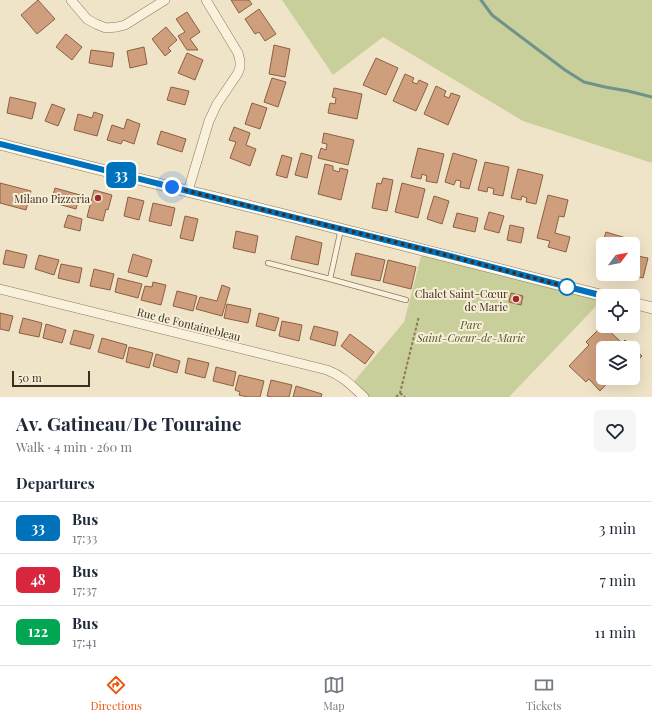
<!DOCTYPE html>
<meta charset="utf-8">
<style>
:root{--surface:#fff;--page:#f6f6f7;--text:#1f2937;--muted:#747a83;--line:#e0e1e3;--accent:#ea580c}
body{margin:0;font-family:"Playfair Display",serif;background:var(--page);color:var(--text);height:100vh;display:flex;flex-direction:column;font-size:15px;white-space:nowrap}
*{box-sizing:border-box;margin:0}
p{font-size:13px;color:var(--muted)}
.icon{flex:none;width:22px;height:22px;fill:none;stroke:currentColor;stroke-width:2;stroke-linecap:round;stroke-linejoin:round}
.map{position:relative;height:397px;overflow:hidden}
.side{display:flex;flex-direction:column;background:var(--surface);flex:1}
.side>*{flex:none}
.badge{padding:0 8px;border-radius:6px;font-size:14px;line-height:26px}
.needle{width:26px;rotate:58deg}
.buttons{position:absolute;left:596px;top:237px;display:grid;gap:8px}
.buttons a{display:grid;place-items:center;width:44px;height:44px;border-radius:6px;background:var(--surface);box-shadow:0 4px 16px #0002;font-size:20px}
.scale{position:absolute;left:12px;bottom:10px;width:78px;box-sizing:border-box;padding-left:4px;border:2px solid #3d2e20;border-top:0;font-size:11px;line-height:14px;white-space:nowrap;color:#3d2e20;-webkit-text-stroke:3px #f7eed8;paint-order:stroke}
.you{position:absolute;width:20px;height:20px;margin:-10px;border:3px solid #fff;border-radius:50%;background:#1a73e8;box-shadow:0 0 0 6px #1a73e833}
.map>.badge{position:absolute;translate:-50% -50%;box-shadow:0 0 0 2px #fff}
h2{padding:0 16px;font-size:15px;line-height:36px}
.round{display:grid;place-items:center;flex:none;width:42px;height:42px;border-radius:6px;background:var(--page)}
.headline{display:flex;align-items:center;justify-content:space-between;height:68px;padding:0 16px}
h1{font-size:19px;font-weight:700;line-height:30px}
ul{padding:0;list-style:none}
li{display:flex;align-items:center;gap:12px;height:52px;padding:0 16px;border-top:1px solid var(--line)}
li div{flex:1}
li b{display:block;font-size:15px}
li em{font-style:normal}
li .badge{min-width:44px;font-weight:700;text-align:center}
.dock{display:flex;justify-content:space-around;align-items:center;height:56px;border-top:1px solid var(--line);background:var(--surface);font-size:11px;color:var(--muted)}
.dock a{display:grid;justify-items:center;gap:2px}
.dock .selected{color:var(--accent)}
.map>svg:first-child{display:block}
</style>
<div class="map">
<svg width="652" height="397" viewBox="0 0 652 397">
<rect width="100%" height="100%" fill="#f0e4c8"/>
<g fill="#c9cf9b">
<path d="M 282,0 L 652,0 L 652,163 L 523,121 L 383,37 L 333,75 Z"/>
<path d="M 423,249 L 603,299 L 509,397 L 364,397 L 351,385 L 404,322 Z"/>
</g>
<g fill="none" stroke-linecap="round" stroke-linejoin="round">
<path stroke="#6f938a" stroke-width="3" d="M 481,0 L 492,15 L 565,70 L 584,82 L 605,87 L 628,91 L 652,97"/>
</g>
<g fill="#cf9f7d" stroke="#8d5f41">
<path d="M 38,0 L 55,19 L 37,34 L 21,15 Z"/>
<path d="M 231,0 L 249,0 L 252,4 L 239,13 Z"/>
<path d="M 259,9 L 276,34 L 265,41 L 259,32 L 255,34 L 245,19 Z"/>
<path d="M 187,12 L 200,32 L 190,39 L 198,50 L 187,50 L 178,36 L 185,32 L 176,19 Z"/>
<path d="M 166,27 L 177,40 L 168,48 L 171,51 L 165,56 L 152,39 Z"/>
<path d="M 66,34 L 82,47 L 72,60 L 56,47 Z"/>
<path d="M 274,45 L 290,49 L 285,77 L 269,74 Z"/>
<path d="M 144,47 L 147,64 L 130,68 L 127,51 Z"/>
<path d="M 91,50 L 114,53 L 112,67 L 89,63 Z"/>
<path d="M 187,53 L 203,60 L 195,80 L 178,73 Z"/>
<path d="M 376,58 L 398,68 L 386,95 L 363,85 Z"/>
<path d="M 405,74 L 414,78 L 412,82 L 417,84 L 419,80 L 428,84 L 416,111 L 393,101 Z"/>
<path d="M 272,78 L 286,82 L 278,107 L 264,102 Z"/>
<path d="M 436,86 L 446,91 L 444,96 L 449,98 L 451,93 L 460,96 L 448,125 L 424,114 Z"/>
<path d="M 171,87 L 189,91 L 185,105 L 167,100 Z"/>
<path d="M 334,88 L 362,94 L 357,119 L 328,113 L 330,103 L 335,104 L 336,98 L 332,97 Z"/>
<path d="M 10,97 L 36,103 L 32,119 L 7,113 Z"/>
<path d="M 252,103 L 267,108 L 260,129 L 245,124 Z"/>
<path d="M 52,104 L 65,109 L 58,126 L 45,121 Z"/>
<path d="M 94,112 L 103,115 L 97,136 L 74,130 L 78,114 L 92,118 Z"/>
<path d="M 127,119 L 140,124 L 134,144 L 123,140 L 121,144 L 107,140 L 112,125 L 124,129 Z"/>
<path d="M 234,127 L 250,133 L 246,145 L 256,149 L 250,166 L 230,158 L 236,142 L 229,140 Z"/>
<path d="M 161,131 L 186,139 L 182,152 L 157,144 Z"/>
<path d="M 324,133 L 354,140 L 348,165 L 318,158 L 321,148 L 326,150 L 327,144 L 322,143 Z"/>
<path d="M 418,148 L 444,154 L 437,183 L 426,181 L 427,176 L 422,174 L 421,179 L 411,177 Z"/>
<path d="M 301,153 L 312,156 L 307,178 L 295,175 Z"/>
<path d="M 453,153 L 477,160 L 469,189 L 460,187 L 461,181 L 456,180 L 454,185 L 445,182 Z"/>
<path d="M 282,155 L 292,158 L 287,178 L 276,175 Z"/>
<path d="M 485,162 L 509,167 L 503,196 L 493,194 L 494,189 L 488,187 L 487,192 L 478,190 Z"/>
<path d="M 325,164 L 333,166 L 333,170 L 339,172 L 340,168 L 348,170 L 341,200 L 318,194 Z"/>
<path d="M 518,169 L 543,175 L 536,204 L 526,202 L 527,198 L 522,196 L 521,200 L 511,198 Z"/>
<path d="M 383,178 L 393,180 L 387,211 L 372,208 L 377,183 L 381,184 Z"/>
<path d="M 0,183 L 31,191 L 26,210 L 0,203 Z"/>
<path d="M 402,183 L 425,189 L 418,218 L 395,212 Z"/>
<path d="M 55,188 L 80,195 L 76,209 L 51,202 Z"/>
<path d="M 94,190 L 112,195 L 108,210 L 106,209 L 103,221 L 87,217 Z"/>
<path d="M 548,195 L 568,200 L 564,217 L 559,216 L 555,233 L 570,237 L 566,252 L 548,247 L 550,241 L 537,238 Z"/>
<path d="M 434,196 L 449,201 L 442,224 L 427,219 Z"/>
<path d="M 128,197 L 144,201 L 139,220 L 124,216 Z"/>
<path d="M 153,203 L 175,208 L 171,226 L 149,221 Z"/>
<path d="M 489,212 L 504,216 L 499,233 L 484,229 Z"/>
<path d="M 457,213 L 478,218 L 475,232 L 453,227 Z"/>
<path d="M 68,215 L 82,219 L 80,231 L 64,227 Z"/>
<path d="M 185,216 L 198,219 L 193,241 L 180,238 Z"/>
<path d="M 510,225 L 524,228 L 521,243 L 507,240 Z"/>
<path d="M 236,231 L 258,236 L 255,253 L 233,248 Z"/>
<path d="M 606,232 L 626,238 L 625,244 L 603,244 L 603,248 L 601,248 Z"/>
<path d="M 296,236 L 322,243 L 318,265 L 291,259 Z"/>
<path d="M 6,250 L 27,255 L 24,268 L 3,264 Z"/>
<path d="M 356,253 L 385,260 L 380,281 L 351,275 Z"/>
<path d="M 133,254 L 152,260 L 147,277 L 128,272 Z"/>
<path d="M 39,255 L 59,260 L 54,275 L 35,269 Z"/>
<path d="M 637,256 L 648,258 L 643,278 L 627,274 L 633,274 L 633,259 L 636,260 Z"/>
<path d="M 388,260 L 416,267 L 411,289 L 383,282 Z"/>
<path d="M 61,264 L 82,268 L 79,283 L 58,278 Z"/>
<path d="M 94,269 L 114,274 L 110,290 L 90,286 Z"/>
<path d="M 118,278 L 142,284 L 138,298 L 115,292 Z"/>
<path d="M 153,282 L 166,285 L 161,305 L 141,300 L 145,286 L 152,287 Z"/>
<path d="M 222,285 L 230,288 L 222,316 L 196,309 L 200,297 L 217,301 Z"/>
<path d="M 177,291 L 197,296 L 193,311 L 173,306 Z"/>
<path d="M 511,293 L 523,296 L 521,305 L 509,302 Z"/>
<path d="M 227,304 L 251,309 L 248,323 L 224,318 Z"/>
<path d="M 0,313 L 13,316 L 9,331 L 0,329 Z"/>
<path d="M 259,313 L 279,318 L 275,331 L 256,326 Z"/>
<path d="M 23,318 L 42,323 L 39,337 L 19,333 Z"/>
<path d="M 282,321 L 302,325 L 299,341 L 279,336 Z"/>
<path d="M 46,324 L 66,330 L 62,343 L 43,338 Z"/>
<path d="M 603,325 L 603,326 L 604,326 L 622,343 L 625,340 L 642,356 L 633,366 L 633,348 L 603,348 L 603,378 L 612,378 L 600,391 L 589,379 L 586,382 L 569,366 L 589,345 L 586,342 Z"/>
<path d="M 314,326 L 338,332 L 335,346 L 310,339 Z"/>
<path d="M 74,330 L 94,335 L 90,349 L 70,344 Z"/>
<path d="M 350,334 L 374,352 L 365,364 L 341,346 Z"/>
<path d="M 102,338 L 127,345 L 123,359 L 98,352 Z"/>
<path d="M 129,347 L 153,353 L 149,368 L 126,362 Z"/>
<path d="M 156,354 L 180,361 L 177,373 L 153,366 Z"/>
<path d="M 188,358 L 209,363 L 205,378 L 185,373 Z"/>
<path d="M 216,367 L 236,372 L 233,386 L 213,381 Z"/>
<path d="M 239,375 L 264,381 L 260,397 L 248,397 L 239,395 L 240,392 L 235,390 Z"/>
<path d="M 271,380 L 292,385 L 289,397 L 271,397 L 267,396 Z"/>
<path d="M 296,386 L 322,394 L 321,397 L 293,397 Z"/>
</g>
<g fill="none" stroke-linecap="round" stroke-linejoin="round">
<defs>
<g id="service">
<path d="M 341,229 L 330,279 L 406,300"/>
<path d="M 268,263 L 330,279"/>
</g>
<g id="minor">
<path d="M 71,0 L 87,19 L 96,24 L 106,28 L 117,27 L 125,25 L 165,0"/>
<path d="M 188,191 L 209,121 L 217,104 L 238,73 L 240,67 L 240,61 L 238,53 L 206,0"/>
<path d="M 0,289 L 327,370 C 343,376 352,386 364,397"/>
</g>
<g id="tertiary">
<path d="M 0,144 C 96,169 192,192 289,216 C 394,242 499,269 604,296"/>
<path d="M 633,303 L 652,308"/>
</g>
</defs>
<use href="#service" stroke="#8d765c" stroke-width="6"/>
<use href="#minor" stroke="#8d765c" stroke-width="10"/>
<use href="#tertiary" stroke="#8d765c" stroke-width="12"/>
<g stroke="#8d765c" stroke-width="2" stroke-dasharray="3 2" stroke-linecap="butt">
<path d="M 400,393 L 405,397"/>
<path d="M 396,397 L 400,393 L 419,316"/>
</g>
<use href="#service" stroke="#faf1dc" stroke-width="4.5"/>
<use href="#minor" stroke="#faf1dc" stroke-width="9"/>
<use href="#tertiary" stroke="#faf1dc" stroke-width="11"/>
</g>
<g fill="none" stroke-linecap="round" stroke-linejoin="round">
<defs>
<path id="line" d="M 0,144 C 141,180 281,214 422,249 C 483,264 543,281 604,296"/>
</defs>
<use href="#line" stroke="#fff" stroke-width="9"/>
<use href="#line" stroke="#0072bc" stroke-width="6"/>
<path stroke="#3d2e20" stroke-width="4" stroke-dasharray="0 7.2" d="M 172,187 L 423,249 L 567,287"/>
</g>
<g fill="#9e2a2b" stroke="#f7eed8" stroke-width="1.5">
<circle cx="98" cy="198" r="4"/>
<circle cx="516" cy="299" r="4"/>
</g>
<circle fill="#fff" stroke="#0072bc" stroke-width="2" cx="567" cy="287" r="8"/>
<g text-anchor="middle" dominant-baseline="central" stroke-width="4" stroke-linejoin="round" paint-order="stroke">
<g font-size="11" fill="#3d2e20" stroke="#f7eed8" text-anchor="end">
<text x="90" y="198">Milano Pizzeria</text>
<text x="508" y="293">Chalet Saint-Cœur<tspan x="508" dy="13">de Marie</tspan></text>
</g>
<g font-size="11" fill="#3d2e20" stroke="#f7eed8">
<text transform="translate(189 324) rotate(14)">Rue de Fontainebleau</text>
</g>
<g font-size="11" font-style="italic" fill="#4d5a26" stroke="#f7eed8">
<text x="471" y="324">Parc<tspan x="471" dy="13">Saint-Coeur-de-Marie</tspan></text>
</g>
</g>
</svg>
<div class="buttons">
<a><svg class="needle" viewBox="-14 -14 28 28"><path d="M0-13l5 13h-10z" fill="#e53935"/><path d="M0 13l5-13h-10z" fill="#747a83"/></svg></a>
<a><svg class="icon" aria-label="locate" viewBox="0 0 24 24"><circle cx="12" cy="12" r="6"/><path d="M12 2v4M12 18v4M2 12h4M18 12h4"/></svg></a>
<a><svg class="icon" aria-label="layers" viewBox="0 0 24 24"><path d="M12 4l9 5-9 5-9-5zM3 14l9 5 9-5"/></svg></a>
</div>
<div class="scale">50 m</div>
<div class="you" style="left:172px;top:187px"></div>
<b class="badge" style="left:121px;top:175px;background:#0072bc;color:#fff">33</b>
</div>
<section class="side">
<div class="headline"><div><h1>Av. Gatineau/De Touraine</h1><p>Walk · 4 min · 260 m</p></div><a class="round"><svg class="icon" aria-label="heart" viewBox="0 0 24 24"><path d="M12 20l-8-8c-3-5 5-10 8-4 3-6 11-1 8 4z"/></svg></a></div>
<h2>Departures</h2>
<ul>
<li><span class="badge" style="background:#0072bc;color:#fff">33</span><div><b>Bus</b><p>17:33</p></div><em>3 min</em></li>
<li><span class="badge" style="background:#d7263d;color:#fff">48</span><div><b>Bus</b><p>17:37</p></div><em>7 min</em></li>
<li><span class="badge" style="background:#00a651;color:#fff">122</span><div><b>Bus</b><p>17:41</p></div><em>11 min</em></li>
</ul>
</section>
<nav class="dock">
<a class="selected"><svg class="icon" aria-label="directions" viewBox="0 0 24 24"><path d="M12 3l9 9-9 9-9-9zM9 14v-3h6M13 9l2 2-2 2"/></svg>Directions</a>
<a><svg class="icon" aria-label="map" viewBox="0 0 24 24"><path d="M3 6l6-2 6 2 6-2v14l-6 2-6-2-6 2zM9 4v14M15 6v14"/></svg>Map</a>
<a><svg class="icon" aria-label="tickets" viewBox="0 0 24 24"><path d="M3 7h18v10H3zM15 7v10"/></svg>Tickets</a>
</nav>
